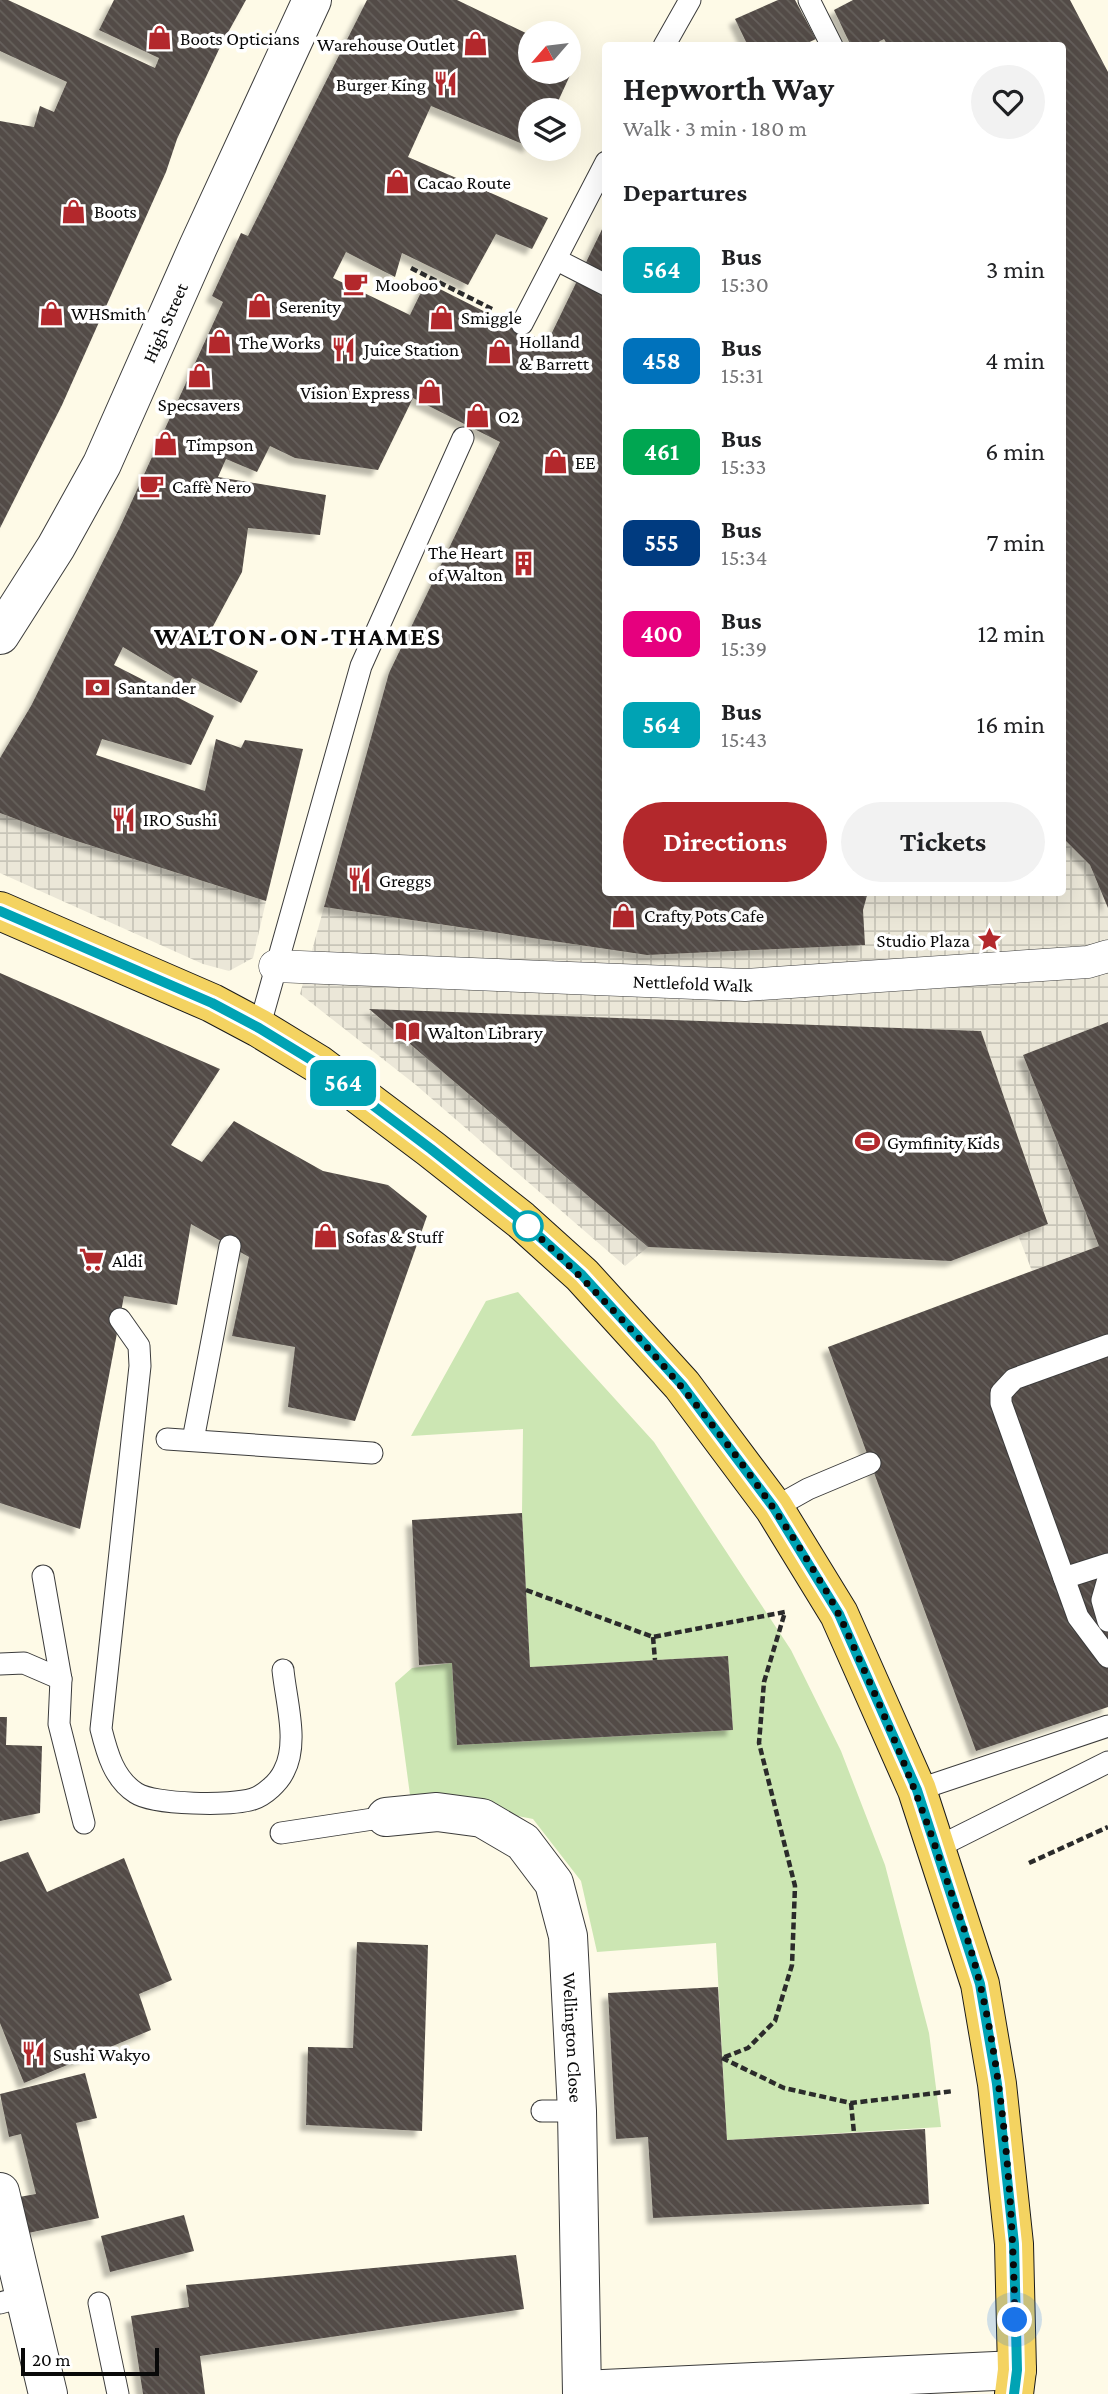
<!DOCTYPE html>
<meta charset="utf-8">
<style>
:root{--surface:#fff;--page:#f2f2f2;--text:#202124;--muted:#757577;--accent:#b3282c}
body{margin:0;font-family:"Crimson Pro",serif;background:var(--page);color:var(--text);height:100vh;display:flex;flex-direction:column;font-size:26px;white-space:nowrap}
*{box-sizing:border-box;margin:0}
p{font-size:23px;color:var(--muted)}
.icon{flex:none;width:38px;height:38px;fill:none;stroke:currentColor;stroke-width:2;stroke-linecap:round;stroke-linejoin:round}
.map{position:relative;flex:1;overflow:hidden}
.details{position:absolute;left:602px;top:42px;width:464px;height:854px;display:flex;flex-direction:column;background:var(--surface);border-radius:7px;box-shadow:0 7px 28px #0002}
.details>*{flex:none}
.badge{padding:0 14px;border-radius:10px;font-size:24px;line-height:46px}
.needle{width:46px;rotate:242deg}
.tools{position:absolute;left:518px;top:21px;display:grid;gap:14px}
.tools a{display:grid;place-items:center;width:63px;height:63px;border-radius:50%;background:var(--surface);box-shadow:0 7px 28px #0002;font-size:35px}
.scale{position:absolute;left:21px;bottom:18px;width:138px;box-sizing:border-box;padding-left:7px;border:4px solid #090909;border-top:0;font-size:19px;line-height:24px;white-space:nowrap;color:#090909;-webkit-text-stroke:5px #fff;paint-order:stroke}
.you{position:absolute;width:35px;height:35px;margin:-18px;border:5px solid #fff;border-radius:50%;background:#1a73e8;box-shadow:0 0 0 10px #1a73e833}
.map>.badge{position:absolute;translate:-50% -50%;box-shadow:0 0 0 4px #fff}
h2{padding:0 21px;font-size:26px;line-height:63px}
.round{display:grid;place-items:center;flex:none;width:74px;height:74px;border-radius:37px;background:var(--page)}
.headline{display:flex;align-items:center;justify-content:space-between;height:119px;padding:0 21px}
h1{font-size:33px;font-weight:700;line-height:52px}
.action{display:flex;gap:14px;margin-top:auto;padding:14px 21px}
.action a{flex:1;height:80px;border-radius:42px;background:var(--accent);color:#fff;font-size:28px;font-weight:700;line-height:80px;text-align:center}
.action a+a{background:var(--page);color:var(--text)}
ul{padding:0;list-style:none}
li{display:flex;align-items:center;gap:21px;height:91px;padding:0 21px}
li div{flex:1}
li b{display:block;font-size:26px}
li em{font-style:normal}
li .badge{min-width:77px;font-weight:700;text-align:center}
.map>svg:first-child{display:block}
</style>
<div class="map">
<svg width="1108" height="2394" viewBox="0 0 1108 2394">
<defs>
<pattern id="plaza-grid" width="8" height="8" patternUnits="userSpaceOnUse" patternTransform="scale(1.75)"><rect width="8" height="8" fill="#ebe7d8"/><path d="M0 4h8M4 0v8" fill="none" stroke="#c8c5b8"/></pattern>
<pattern id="building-back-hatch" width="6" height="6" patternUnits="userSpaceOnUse" patternTransform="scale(1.75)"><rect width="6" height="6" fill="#524b46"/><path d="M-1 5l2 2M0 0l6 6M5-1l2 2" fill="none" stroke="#66605c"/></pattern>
<filter id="shadow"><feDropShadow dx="-6" dy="6" stdDeviation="2" flood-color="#0004"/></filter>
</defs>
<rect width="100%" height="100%" fill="#fefae7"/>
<path fill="#cce6b3" d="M 518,1292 L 654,1442 L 791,1650 L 841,1751 L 885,1865 L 929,2033 L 941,2127 L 727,2140 L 716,1943 L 597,1952 L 581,1881 L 533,1819 L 410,1795 L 395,1683 L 412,1668 L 452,1663 L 457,1745 L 733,1730 L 728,1656 L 530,1667 L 522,1513 L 523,1429 L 411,1436 L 486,1301 Z"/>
<g fill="url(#plaza-grid)">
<path d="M 0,813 L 64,837 L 266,901 L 253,958 L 229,971 L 203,964 L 0,873 Z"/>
<path d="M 1062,837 L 1090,865 L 1108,905 L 1108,1022 L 1023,1055 L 1099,1246 L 1032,1271 L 1018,1235 L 1048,1223 L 981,1031 L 370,1010 L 648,1247 L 625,1266 L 416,1085 L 300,994 L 324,907 L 647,955 L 864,945 L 863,910 L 868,893 L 1062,892 Z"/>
</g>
<g fill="url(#building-back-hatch)" filter="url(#shadow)">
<path d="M 0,0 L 8,0 L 155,68 L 159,58 L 99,30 L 114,0 L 246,0 L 221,45 L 177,139 L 166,172 L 62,405 L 0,528 L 0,121 L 34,127 L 40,106 L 54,112 L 67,82 L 0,51 Z"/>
<path d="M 367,0 L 457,0 L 530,35 L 530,72 L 569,72 L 569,54 L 578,58 L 554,110 L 530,110 L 530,147 L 431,106 L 408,157 L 548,218 L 532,249 L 496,234 L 468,285 L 402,253 L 395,277 L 346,252 L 333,278 L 410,315 L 426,282 L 547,343 L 606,221 L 606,892 L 868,892 L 863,910 L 865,945 L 647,955 L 324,907 L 389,673 L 500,442 L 413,398 L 378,470 L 295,458 L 270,446 L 257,472 L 226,459 L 218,477 L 326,495 L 320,535 L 248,528 L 242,572 L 203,645 L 258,671 L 241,703 L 192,678 L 188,686 L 123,647 L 114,665 L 214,716 L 191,765 L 102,739 L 96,755 L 205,791 L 216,739 L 241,748 L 245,740 L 303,749 L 266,901 L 64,837 L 0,813 L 0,758 L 31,706 L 120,527 L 223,302 L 212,296 L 241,233 L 248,236 Z"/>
<path d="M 778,0 L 795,0 L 816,39 L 801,46 L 748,46 L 735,19 Z"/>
<path d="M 853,0 L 1070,0 L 1108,72 L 1108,908 L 1090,865 L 1062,837 L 1062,46 L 888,46 L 884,39 L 871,46 L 851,46 L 834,10 Z"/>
<path d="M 0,973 L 220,1069 L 171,1145 L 202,1162 L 234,1121 L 323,1171 L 388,1185 L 427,1216 L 355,1421 L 288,1407 L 295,1347 L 232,1336 L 249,1257 L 191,1224 L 177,1305 L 124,1296 L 80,1529 L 0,1503 Z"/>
<path d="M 369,1009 L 981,1031 L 1048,1224 L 951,1261 L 648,1247 Z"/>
<path d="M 1108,1022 L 1108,1707 L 976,1751 L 828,1347 L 1099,1246 L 1023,1055 Z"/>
<path d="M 522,1513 L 530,1667 L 728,1656 L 733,1730 L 457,1745 L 452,1663 L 419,1665 L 412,1520 Z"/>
<path d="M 0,1717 L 7,1717 L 6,1745 L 42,1746 L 40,1813 L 0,1821 Z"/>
<path d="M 28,1852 L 47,1892 L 124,1858 L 172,1980 L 139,1994 L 151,2030 L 24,2083 L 0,2023 L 0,1862 Z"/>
<path d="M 357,1942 L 428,1945 L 422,2131 L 306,2125 L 308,2047 L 353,2048 Z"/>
<path d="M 718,1987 L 727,2140 L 925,2129 L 929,2204 L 653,2218 L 648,2137 L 616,2139 L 608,1993 Z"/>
<path d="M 85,2073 L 97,2118 L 76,2123 L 99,2218 L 28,2233 L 19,2197 L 36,2194 L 21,2134 L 9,2137 L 0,2094 Z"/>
<path d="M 184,2215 L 194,2251 L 110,2272 L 101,2236 Z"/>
<path d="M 516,2255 L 524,2309 L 200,2356 L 205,2394 L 143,2394 L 131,2316 L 189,2307 L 186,2285 Z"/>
</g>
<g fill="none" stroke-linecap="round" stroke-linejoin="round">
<defs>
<g id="service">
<path d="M 809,0 L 832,46"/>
<path d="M 664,46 L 690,0"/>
<path d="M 557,260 L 606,285"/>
<path d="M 522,324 L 606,162"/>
<path d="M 259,1028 L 361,666 L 463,438"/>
<path d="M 120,1319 L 139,1346 L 140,1366 L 101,1729 C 107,1753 114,1779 136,1793 C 154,1805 232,1806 253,1799 C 265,1795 279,1782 284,1771 C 299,1743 286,1701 283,1670"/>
<path d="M 1108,1345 L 1014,1379 L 1001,1393 L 1001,1403 L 1078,1617 L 1108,1657"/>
<path d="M 167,1439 L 372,1453"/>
<path d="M 193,1440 L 230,1246"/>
<path d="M 774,1508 L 808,1489 L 870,1463"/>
<path d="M 43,1576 L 61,1679 L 59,1724 L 84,1823"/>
<path d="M 1064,1578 L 1108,1564"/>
<path d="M 1108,1579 L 1102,1600 L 1108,1621"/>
<path d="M 0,1664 L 24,1663 L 61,1679"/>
<path d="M 917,1790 L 1108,1726"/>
<path d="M 281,1833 L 386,1817"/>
<path d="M 936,1848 L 1108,1762"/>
<path d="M 542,2111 L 577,2111"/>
<path d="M 0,2303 L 26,2296"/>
<path d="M 99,2303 L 118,2394"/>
</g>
<g id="pedestrian">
<path id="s1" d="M 275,966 L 745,985 L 1088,962 L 1108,956"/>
</g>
<g id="minor">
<path id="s2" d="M 386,1817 L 437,1812 L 482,1818 L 523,1842 L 554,1883 L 568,1936 L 577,2111 L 582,2394"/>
<path d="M 0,2192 L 48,2394"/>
<path d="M 582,2390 L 1017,2370"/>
</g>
<g id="tertiary">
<path id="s3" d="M 0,635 L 56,547 L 102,464 L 198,247 L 312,0"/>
</g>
<path id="primary" d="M 0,911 L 212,1003 L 259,1028 L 318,1064 L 431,1149 L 521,1220 L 582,1275 L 682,1385 L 774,1508 L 839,1614 L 917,1790 L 980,1984 L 997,2084 L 1014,2244 L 1017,2370 L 1014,2394"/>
</defs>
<use href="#service" stroke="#3c3c3c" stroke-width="23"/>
<use href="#pedestrian" stroke="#3c3c3c" stroke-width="33"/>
<use href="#minor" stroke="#3c3c3c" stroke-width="40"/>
<use href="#tertiary" stroke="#3c3c3c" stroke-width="40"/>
<use href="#primary" stroke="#1a1a1a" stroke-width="40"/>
<g stroke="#2b2b2b" stroke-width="4.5" stroke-dasharray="7 3.5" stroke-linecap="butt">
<path d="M 411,268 L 492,309"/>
<path d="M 526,1590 L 653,1637 L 785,1612 L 764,1682 L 759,1743 L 795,1886 L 792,1965 L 775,2021 L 748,2048 L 722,2058"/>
<path d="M 653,1637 L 655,1660"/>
<path d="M 1029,1863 L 1108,1827"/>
<path d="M 722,2058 L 784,2088 L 851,2103 L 954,2091"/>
<path d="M 851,2103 L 854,2133"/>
</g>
<use href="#service" stroke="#fff" stroke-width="21"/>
<use href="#pedestrian" stroke="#fff" stroke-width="32"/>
<use href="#minor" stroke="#fff" stroke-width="38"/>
<use href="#tertiary" stroke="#fff" stroke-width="38"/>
<use href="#primary" stroke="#f4d361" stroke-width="38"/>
</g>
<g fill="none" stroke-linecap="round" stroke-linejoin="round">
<defs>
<path id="line" d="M 0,911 L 212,1003 L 259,1028 L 318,1064 L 431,1149 L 521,1220 L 582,1275 L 682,1385 L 774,1508 L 839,1614 L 917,1790 L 980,1984 L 997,2084 L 1014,2244 L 1017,2370 L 1014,2394"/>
</defs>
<use href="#line" stroke="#fff" stroke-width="16"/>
<use href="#line" stroke="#00a3b4" stroke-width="10"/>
<path stroke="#090909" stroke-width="7" stroke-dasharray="0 12.6" d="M 528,1226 L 521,1220 C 638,1327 740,1447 822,1584 C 840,1613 852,1644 866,1674 C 894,1737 920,1800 942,1866 C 955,1905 971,1944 980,1984 C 1005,2089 1013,2212 1015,2320"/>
</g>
<defs>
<symbol id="shop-bare" viewBox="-9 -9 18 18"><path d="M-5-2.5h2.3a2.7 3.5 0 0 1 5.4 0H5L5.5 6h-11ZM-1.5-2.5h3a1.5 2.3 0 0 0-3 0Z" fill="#b3282c" stroke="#fff" stroke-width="2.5" paint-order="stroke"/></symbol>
<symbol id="restaurant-bare" viewBox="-9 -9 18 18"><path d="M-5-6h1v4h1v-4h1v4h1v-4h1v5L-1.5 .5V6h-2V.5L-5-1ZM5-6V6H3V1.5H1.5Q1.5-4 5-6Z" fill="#b3282c" stroke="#fff" stroke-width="2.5" paint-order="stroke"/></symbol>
<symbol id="cafe-bare" viewBox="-9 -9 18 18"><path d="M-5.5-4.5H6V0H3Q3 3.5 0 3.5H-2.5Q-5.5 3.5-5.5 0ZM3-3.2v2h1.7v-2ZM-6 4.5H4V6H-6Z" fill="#b3282c" stroke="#fff" stroke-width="2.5" paint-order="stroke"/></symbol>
<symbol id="building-bare" viewBox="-9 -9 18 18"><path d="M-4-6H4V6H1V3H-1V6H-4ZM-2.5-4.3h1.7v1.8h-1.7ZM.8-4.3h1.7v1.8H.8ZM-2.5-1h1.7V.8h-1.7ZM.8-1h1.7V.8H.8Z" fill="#b3282c" stroke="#fff" stroke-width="2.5" paint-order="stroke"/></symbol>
<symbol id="bank-bare" viewBox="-9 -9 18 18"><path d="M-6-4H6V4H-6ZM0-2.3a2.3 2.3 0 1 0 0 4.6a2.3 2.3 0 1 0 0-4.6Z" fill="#b3282c" stroke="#fff" stroke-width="2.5" paint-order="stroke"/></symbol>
<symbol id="sight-bare" viewBox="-9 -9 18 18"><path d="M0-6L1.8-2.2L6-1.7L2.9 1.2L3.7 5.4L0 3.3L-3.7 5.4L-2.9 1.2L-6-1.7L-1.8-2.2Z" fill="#b3282c" stroke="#fff" stroke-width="2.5" paint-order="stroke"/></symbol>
<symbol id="library-bare" viewBox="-9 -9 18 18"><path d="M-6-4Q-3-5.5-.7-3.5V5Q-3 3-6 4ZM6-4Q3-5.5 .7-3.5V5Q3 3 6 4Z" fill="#b3282c" stroke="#fff" stroke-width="2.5" paint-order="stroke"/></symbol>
<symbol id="stadium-bare" viewBox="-9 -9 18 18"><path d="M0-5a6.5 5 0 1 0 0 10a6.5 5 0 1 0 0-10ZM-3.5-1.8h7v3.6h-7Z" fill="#b3282c" stroke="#fff" stroke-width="2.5" paint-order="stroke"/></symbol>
<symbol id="supermarket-bare" viewBox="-9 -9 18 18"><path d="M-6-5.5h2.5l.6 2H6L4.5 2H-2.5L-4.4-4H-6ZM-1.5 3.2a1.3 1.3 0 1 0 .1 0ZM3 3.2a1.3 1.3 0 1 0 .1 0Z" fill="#b3282c" stroke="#fff" stroke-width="2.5" paint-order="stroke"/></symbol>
</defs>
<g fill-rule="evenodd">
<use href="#shop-bare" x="142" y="20" width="35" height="35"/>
<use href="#shop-bare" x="458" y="26" width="35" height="35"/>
<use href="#restaurant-bare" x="428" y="66" width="35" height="35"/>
<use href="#shop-bare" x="380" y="164" width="35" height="35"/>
<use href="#shop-bare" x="56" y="194" width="35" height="35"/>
<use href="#cafe-bare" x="338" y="266" width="35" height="35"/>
<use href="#shop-bare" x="242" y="288" width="35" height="35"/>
<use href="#shop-bare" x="34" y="296" width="35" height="35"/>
<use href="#shop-bare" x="424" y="300" width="35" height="35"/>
<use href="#shop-bare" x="202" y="324" width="35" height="35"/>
<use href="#restaurant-bare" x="326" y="332" width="35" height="35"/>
<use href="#shop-bare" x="482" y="334" width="35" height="35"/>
<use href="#shop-bare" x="182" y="358" width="35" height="35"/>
<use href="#shop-bare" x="412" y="374" width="35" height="35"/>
<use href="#shop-bare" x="460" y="398" width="35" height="35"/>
<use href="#shop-bare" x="148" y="426" width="35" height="35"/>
<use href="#shop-bare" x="538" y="444" width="35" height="35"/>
<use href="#cafe-bare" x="134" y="468" width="35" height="35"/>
<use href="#building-bare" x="506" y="546" width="35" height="35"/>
<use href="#bank-bare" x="80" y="670" width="35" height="35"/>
<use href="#restaurant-bare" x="106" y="802" width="35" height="35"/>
<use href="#restaurant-bare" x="342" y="862" width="35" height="35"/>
<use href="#shop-bare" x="606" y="898" width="35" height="35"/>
<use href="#sight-bare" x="972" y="922" width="35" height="35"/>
<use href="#library-bare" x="390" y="1014" width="35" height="35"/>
<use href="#stadium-bare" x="850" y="1124" width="35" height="35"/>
<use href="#shop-bare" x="308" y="1218" width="35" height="35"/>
<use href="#supermarket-bare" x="74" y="1242" width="35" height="35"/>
<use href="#restaurant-bare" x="16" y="2036" width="35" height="35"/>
</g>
<circle fill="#fff" stroke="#00a3b4" stroke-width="3.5" cx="528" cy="1226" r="14"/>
<g text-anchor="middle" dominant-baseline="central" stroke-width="7" stroke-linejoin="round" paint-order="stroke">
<g font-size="19" fill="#090909" stroke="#fff" text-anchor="start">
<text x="180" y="38">Boots Opticians</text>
<text x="455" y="44" text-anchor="end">Warehouse Outlet</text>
<text x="426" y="84" text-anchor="end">Burger King</text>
<text x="417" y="182">Cacao Route</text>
<text x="94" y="211">Boots</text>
<text x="375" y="284">Mooboo</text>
<text x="279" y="306">Serenity</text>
<text x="71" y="313">WHSmith</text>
<text x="461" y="317">Smiggle</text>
<text x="519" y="341">Holland<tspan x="519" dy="22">&amp; Barrett</tspan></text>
<text x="239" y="342">The Works</text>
<text x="364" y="349">Juice Station</text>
<text x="410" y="392" text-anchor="end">Vision Express</text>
<text x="199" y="404" text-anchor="middle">Specsavers</text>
<text x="498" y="416">O2</text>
<text x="186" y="444">Timpson</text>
<text x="575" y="462">EE</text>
<text x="172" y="486">Caffè Nero</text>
<text x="503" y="552" text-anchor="end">The Heart<tspan x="503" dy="22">of Walton</tspan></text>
<text x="118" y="687">Santander</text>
<text x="143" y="819">IRO Sushi</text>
<text x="379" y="880">Greggs</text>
<text x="644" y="915">Crafty Pots Cafe</text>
<text x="970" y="940" text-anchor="end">Studio Plaza</text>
<text x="428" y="1032">Walton Library</text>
<text x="887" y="1142">Gymfinity Kids</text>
<text x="346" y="1236">Sofas &amp; Stuff</text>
<text x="112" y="1260">Aldi</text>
<text x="53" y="2054">Sushi Wakyo</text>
</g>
<g font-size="19" fill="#090909" stroke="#fff">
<text stroke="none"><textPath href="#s3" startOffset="354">High Street</textPath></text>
<text stroke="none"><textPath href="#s1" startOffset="418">Nettlefold Walk</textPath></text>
<text stroke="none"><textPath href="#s2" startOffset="352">Wellington Close</textPath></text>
</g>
<g font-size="26" font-weight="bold" letter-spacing="2" fill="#090909" stroke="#fff">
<text x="298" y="636">WALTON-ON-THAMES</text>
</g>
</g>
</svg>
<div class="tools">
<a><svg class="needle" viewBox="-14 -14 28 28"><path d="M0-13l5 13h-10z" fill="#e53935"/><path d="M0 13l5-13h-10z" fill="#757577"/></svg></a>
<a><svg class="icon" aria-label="layers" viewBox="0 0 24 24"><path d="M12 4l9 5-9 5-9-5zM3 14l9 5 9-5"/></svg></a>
</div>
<div class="scale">20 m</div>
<div class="you" style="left:1015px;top:2320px"></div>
<b class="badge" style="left:343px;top:1083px;background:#00a3b4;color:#fff">564</b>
<section class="details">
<div class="headline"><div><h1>Hepworth Way</h1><p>Walk · 3 min · 180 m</p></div><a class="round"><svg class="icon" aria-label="heart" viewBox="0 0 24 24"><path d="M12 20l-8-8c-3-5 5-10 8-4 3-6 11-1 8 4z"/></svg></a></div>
<h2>Departures</h2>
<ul>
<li><span class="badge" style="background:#00a3b4;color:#fff">564</span><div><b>Bus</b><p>15:30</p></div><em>3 min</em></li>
<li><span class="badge" style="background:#0072bc;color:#fff">458</span><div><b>Bus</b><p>15:31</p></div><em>4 min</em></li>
<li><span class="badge" style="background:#00a651;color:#fff">461</span><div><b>Bus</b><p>15:33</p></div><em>6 min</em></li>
<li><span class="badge" style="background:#003b80;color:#fff">555</span><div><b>Bus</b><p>15:34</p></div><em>7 min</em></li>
<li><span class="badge" style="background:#e6007e;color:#fff">400</span><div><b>Bus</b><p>15:39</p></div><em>12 min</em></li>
<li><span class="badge" style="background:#00a3b4;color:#fff">564</span><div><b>Bus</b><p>15:43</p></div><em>16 min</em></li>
</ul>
<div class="action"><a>Directions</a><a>Tickets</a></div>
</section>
</div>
